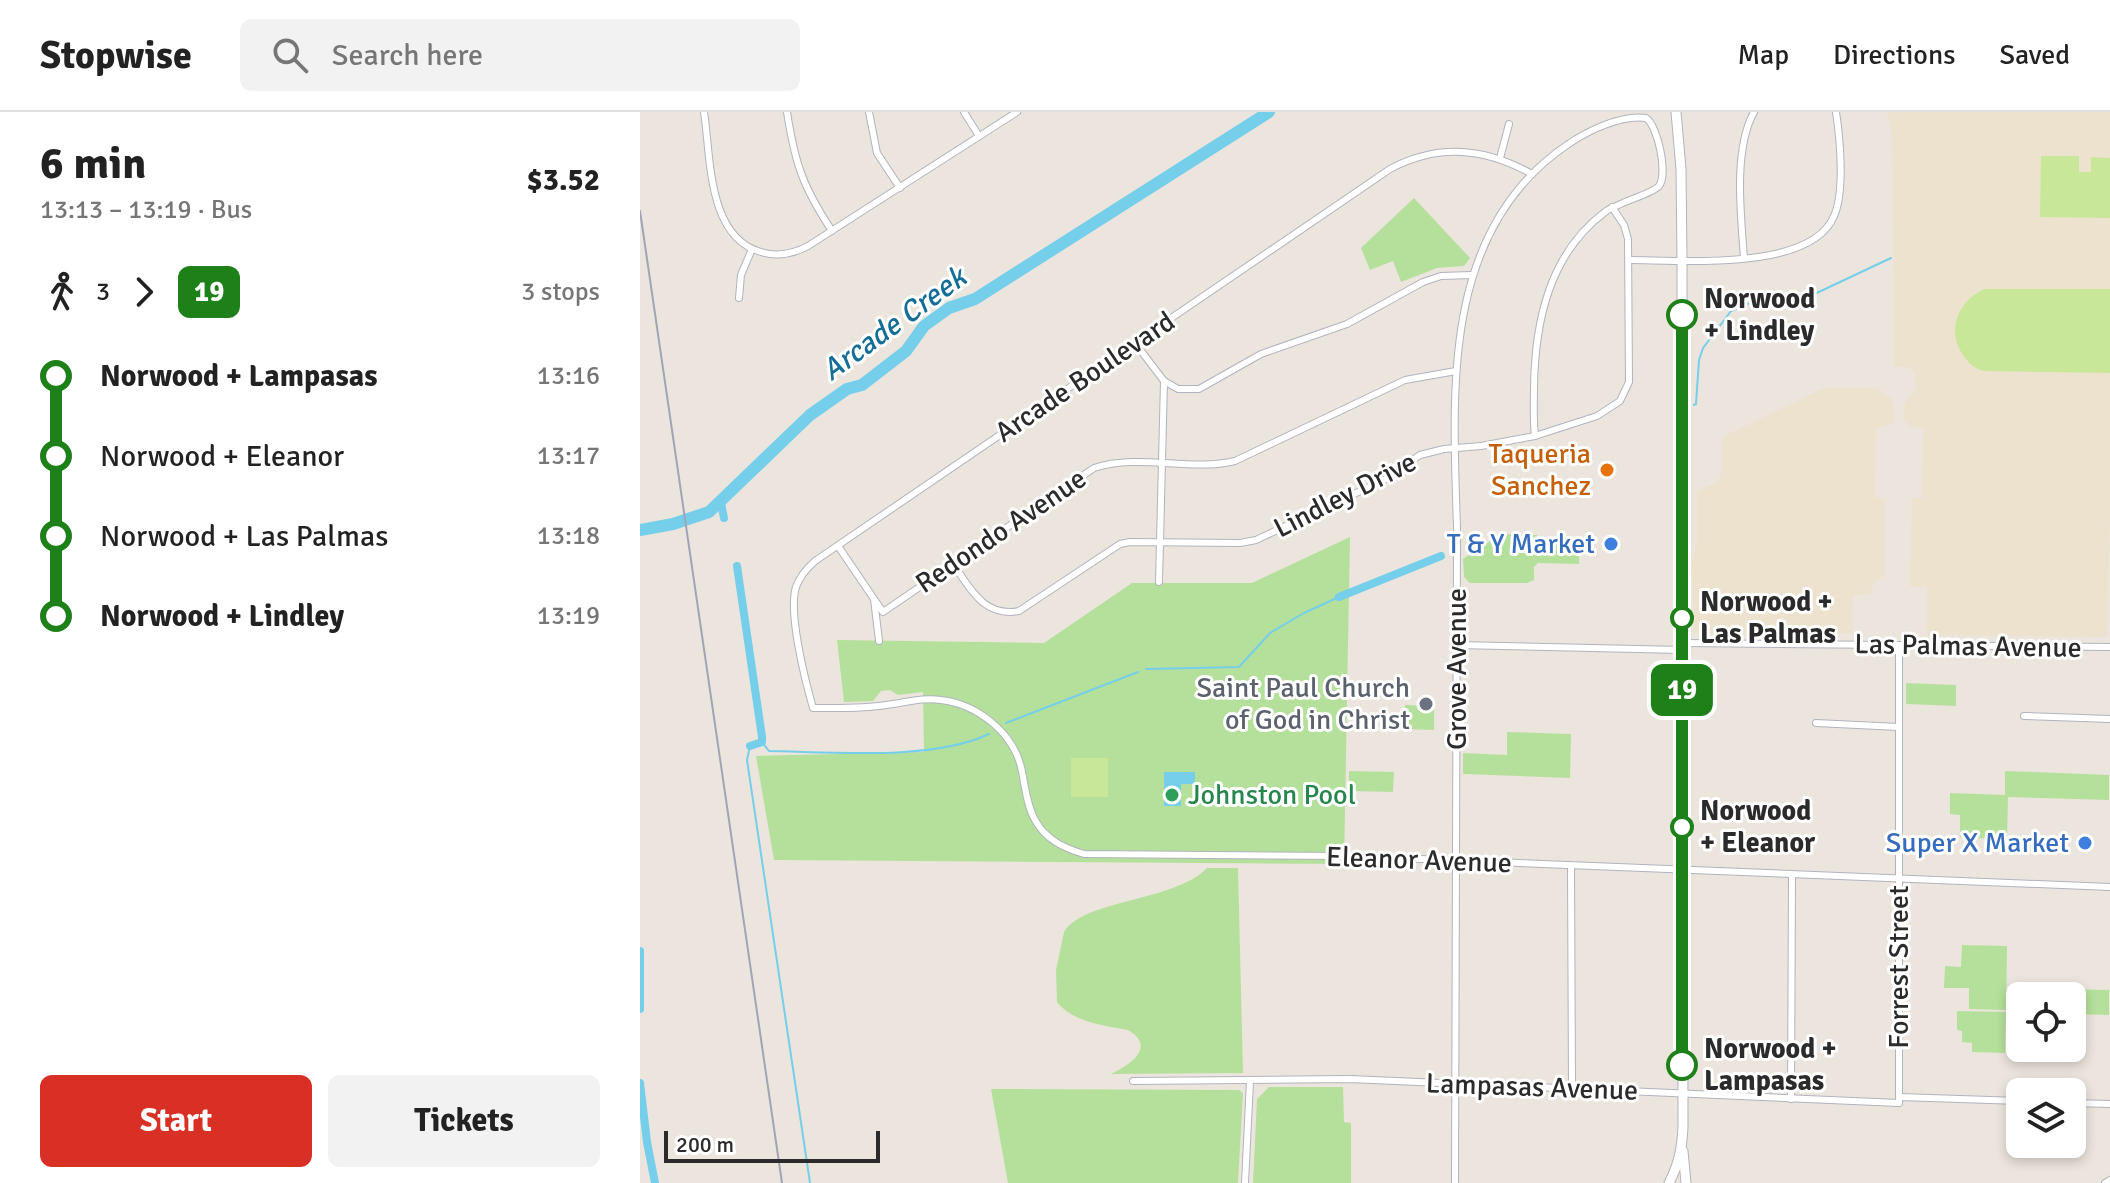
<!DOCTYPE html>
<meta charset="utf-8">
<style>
:root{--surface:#fff;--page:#f2f2f2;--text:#222;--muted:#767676;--line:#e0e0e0;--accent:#d93025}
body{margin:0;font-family:Signika,sans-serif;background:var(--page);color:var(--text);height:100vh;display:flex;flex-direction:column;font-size:30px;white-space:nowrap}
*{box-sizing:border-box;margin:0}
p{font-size:26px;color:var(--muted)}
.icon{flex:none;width:44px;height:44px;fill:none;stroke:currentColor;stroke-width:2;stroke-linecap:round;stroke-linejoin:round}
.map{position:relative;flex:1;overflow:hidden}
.side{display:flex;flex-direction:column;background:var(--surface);width:640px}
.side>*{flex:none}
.badge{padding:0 16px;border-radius:12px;font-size:28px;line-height:52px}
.fabs{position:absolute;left:1366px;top:870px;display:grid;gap:16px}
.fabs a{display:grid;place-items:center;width:80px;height:80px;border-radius:12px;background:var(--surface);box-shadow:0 4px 12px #0003;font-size:40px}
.scale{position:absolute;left:24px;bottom:20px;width:216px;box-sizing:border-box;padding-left:8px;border:4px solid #2b2b2b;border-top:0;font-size:22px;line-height:28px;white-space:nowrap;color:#2b2b2b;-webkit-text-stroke:6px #fff;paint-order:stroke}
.map>.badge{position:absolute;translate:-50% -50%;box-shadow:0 0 0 4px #fff}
.legs{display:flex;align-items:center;gap:12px;height:88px;padding:0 40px;font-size:26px}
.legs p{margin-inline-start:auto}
.summary{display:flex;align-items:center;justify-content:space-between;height:136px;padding:0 40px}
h1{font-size:44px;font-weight:700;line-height:60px}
.button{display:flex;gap:16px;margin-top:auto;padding:16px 40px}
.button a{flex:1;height:92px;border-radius:12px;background:var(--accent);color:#fff;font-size:32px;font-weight:700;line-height:92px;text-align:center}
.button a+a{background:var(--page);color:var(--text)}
ul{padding:0 40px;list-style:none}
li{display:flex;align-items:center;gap:28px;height:80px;font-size:30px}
li i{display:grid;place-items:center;width:12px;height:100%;margin:0 10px;background:currentColor}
li i::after{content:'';width:20px;height:20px;margin:-10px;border:6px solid;border-radius:50%;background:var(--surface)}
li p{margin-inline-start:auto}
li:first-child i{background:linear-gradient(#0000 50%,currentColor 0)}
li:last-child i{background:linear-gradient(currentColor 50%,#0000 0)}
header{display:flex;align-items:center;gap:48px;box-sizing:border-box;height:112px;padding:0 40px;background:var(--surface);border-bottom:2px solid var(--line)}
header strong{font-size:38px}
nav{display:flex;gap:44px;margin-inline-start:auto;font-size:28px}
.search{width:560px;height:72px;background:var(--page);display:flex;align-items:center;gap:20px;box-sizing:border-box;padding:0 28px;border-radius:12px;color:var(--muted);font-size:30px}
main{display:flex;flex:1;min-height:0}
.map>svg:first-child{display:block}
</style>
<header>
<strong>Stopwise</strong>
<div class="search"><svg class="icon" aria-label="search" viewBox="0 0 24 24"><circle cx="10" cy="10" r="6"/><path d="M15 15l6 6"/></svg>Search here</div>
<nav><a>Map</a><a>Directions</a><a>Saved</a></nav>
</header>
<main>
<section class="side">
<div class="summary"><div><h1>6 min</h1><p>13:13 – 13:19 · Bus</p></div><b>$3.52</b></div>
<div class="legs"><svg class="icon" aria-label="walk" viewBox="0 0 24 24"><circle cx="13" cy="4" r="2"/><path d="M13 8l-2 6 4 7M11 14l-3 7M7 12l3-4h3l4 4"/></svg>3<svg class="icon" aria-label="forward" viewBox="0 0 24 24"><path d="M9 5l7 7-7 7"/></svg><b class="badge" style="background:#1e8019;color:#fff">19</b><p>3 stops</p></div>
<ul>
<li><i style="color:#1e8019"></i><b>Norwood + Lampasas</b><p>13:16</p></li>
<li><i style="color:#1e8019"></i><span>Norwood + Eleanor</span><p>13:17</p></li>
<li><i style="color:#1e8019"></i><span>Norwood + Las Palmas</span><p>13:18</p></li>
<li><i style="color:#1e8019"></i><b>Norwood + Lindley</b><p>13:19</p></li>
</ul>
<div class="button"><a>Start</a><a>Tickets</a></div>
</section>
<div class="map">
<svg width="1470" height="1071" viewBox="0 0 1470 1071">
<rect width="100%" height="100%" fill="#ece5dd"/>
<g fill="#ede2cd">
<path d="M 1247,0 L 1470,0 L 1470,404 L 1467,522 L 1464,525 L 1287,523 L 1287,475 L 1270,475 L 1272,386 L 1282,386 L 1283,316 L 1270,315 L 1263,307 L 1265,291 L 1276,276 L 1275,261 L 1268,255 L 1254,255 L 1253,62 L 1251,14 Z"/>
<path d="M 1184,276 L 1236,276 L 1251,287 L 1254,294 L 1254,310 L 1236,317 L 1235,385 L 1245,387 L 1245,463 L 1234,471 L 1230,482 L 1213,483 L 1212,521 L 1054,521 L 1052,450 L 1057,430 L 1057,379 L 1076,371 L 1082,360 L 1082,331 L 1086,323 Z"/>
</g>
<g fill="#b5e09c">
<path d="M 774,86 L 830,146 L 824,154 L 797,156 L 761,170 L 753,149 L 730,158 L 721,136 Z"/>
<path d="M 861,422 L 897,423 L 897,432 L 939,433 L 939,452 L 898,451 L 894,455 L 894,468 L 887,471 L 830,471 L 824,465 L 823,447 Z"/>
<path d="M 710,425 L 704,752 L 134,748 L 116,644 L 284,640 L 283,580 L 258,583 L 250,578 L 241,579 L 233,589 L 204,590 L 197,528 L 404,531 L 492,471 L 612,471 Z"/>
<path d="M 1266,571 L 1316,573 L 1316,594 L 1266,592 Z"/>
<path d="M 765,593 L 794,594 L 794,618 L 765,617 Z"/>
<path d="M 867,620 L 931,622 L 930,666 L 823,662 L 823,641 L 867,643 Z"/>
<path d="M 709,659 L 754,660 L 753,680 L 709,679 Z"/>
<path d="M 1365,659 L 1469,663 L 1469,688 L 1368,685 L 1367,728 L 1320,725 L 1320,703 L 1310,702 L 1310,681 L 1365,683 Z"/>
<path d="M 567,756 L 598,756 L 603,961 L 471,962 C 490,953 517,935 488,918 C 463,913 434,911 417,890 L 416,858 L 424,820 C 444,787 534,790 567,756 Z"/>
<path d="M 1322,833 L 1367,834 L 1366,898 L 1329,897 L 1329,876 L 1304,876 L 1305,854 L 1321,855 Z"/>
<path d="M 1369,876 L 1469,878 L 1469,903 L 1432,902 L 1432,884 L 1380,884 L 1380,894 L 1368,894 Z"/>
<path d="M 1317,899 L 1366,900 L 1365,941 L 1332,940 L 1332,931 L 1322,930 L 1322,919 L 1317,918 Z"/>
<path d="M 629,975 L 703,975 L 704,1010 L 711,1011 L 711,1071 L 613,1071 L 617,987 Z"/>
<path d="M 351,977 L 599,978 L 603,981 L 598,1071 L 368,1071 Z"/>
</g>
<g fill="#c8e798">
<path d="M 1401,44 L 1439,44 L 1439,60 L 1451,60 L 1451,45 L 1470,46 L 1470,106 L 1400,105 Z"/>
<path d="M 1344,177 L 1470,177 L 1470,261 L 1346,259 C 1336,258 1331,253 1325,246 C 1305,220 1317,190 1344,177 Z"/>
<rect x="431" y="646" width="37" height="39"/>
</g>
<path fill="#75ceea" d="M 524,660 L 555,660 L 555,672 L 541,672 L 541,694 L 524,694 Z"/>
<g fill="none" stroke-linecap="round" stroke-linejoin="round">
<g stroke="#75ceea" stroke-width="2">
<path d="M 1054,293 L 1056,292 L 1059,248 L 1063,236 L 1091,199 L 1110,191 L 1166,186 L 1251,146"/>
<path d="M 506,557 L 599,555 L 630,521 L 664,501 L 699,485"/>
<path d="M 366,611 L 498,560"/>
<path d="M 122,630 L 129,639 C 192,640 292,649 349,622"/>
<path d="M 110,634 L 107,648 L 170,1071"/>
</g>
<g stroke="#75ceea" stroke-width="8">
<path d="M 81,391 L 84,406"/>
<path d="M 97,454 L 122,625 L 122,630 L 110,634"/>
<path d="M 699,485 L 801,444"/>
<path d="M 0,839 L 0,897"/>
<path d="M 0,971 L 7,1030 L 15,1071"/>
</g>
<path stroke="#75ceea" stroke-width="12" d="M 0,418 L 33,412 L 69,400 L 170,303 L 207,277 L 222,273 L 266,239 L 284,214 L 309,196 L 335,187 L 629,0"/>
<defs>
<g id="minor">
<path d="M 64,0 C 71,45 67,125 121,140 C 137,145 153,142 168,134 L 377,0"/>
<path d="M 147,0 C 155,52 163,75 192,119"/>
<path d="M 229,0 L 237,41 L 260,76"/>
<path d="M 324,0 L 339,24"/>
<path d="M 860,46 L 869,12"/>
<path d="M 892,62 C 845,36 799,31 750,57 L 175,449 C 167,456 160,464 156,475 C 148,501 165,568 173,596 C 197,596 222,597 246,593 C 265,591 282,585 301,588 C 336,592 372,619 381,655 C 385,672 386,692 395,708 C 406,728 424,736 444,742 L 706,744 L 1470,775"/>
<path d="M 1104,146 C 1101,104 1093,38 1114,0"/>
<path d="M 989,148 C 1040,148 1171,160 1194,104 C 1205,80 1200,26 1196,0"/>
<path d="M 99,186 L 101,163 L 112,137"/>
<path d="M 495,231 L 524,269 L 519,470"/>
<path d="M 524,269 L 538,277 L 559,277 L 621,242 L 707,212 L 783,170 L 801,164 L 832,163"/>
<path d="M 198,434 L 234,487 L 239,529"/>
<path d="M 313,452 C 330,476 344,506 379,499 L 480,432 L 490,430 L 600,431 L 616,428 L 746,367 L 780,343 L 804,337 L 841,334 L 895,324 L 957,304 L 980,289 L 989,270 L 988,127 L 984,113 L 972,95"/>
<path d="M 234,487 L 243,500 L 454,356 C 500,341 549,360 595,349 L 765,268 L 816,259"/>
<path d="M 1042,531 L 1470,535"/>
<path d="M 817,533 L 1042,538"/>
<path d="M 1384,604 L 1470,607"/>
<path d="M 1176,611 L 1259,615"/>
<path d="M 931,754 L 932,977"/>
<path d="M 493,969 L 710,967 L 1259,991 L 1259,985 L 1380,989"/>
<path d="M 1259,985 L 1259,533"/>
<path d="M 1151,987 L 1152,764"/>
<path d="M 1432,991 L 1470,992"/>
<path d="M 605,1071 L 610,969"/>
<path d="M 815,1071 L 817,416 C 813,282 800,119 927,33 C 947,19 982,2 1006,6 C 1018,14 1028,62 1019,74 C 1014,81 977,91 965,100 C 909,142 895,210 894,275 C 894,291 893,308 895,324"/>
<path d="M 1465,1071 L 1470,1068"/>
</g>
<g id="secondary">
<path d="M 1043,1039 L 1046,1071"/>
<path d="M 1029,1071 C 1039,1052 1042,1036 1043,1015 L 1042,148 L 1041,57 L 1036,0"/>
</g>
</defs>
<use href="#minor" stroke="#b1b4be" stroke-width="8"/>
<use href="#secondary" stroke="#b1b4be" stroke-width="11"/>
<use href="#minor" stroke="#fff" stroke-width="6"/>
<use href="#secondary" stroke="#fff" stroke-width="9"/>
<path stroke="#a0a4b4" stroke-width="2" d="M 0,99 L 142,1071"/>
</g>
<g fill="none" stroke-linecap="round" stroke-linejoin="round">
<defs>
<path id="line-1" d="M 1042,953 L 1042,203"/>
</defs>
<use href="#line-1" stroke="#fff" stroke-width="18"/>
<use href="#line-1" stroke="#1e8019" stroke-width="12"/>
</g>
<g fill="#fff" stroke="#1e8019" stroke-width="4">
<circle cx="1042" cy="203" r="14"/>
<circle cx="1042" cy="506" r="10"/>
<circle cx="1042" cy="715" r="10"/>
<circle cx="1042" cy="953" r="14"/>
</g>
<circle fill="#e8710a" stroke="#fff" stroke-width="3" cx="967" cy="358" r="8"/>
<g fill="#3f7fe0" stroke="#fff" stroke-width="3">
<circle cx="971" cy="432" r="8"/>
<circle cx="1445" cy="731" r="8"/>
</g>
<circle fill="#6b7280" stroke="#fff" stroke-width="3" cx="786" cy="592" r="8"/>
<circle fill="#2e9e5b" stroke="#fff" stroke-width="3" cx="532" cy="683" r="8"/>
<g text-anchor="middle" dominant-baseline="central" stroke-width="6" stroke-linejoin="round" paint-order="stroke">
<g font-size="28" font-weight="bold" fill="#2b2b2b" stroke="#fff" text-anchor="start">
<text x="1064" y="187">Norwood<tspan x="1064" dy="32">+ Lindley</tspan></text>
<text x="1060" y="490">Norwood +<tspan x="1060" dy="32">Las Palmas</tspan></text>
<text x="1060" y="699">Norwood<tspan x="1060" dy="32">+ Eleanor</tspan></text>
<text x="1064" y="937">Norwood +<tspan x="1064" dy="32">Lampasas</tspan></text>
</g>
<g font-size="28" fill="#2b2b2b" stroke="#fff">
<text transform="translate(445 265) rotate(-34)">Arcade Boulevard</text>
<text transform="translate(705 383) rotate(-27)">Lindley Drive</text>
<text transform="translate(361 419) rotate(-34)">Redondo Avenue</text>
<text transform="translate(1328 534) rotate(1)">Las Palmas Avenue</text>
<text transform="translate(817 557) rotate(-90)">Grove Avenue</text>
<text transform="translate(779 748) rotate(2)">Eleanor Avenue</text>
<text transform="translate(1259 855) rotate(-90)">Forrest Street</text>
<text transform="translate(892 975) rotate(2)">Lampasas Avenue</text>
</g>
<g font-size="28" fill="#c56008" stroke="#fff" text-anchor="end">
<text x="951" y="342">Taqueria<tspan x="951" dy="32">Sanchez</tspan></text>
</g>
<g font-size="28" fill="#366cbe" stroke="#fff" text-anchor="end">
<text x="955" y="432">T &amp; Y Market</text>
<text x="1429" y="731">Super X Market</text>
</g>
<g font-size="28" fill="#5b616d" stroke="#fff" text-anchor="end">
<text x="770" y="576">Saint Paul Church<tspan x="770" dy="32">of God in Christ</tspan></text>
</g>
<g font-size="28" fill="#27864d" stroke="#fff" text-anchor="start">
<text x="548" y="683">Johnston Pool</text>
</g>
<g font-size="30" font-style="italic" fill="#136d96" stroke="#fff">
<text transform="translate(254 212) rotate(-36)">Arcade Creek</text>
</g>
</g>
</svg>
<div class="fabs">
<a><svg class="icon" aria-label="locate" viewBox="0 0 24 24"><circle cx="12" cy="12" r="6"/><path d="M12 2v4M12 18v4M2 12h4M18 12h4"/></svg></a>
<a><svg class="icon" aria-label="layers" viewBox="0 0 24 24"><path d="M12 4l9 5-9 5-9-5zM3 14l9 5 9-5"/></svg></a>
</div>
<div class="scale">200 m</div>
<b class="badge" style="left:1042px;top:578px;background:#1e8019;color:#fff">19</b>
</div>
</main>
